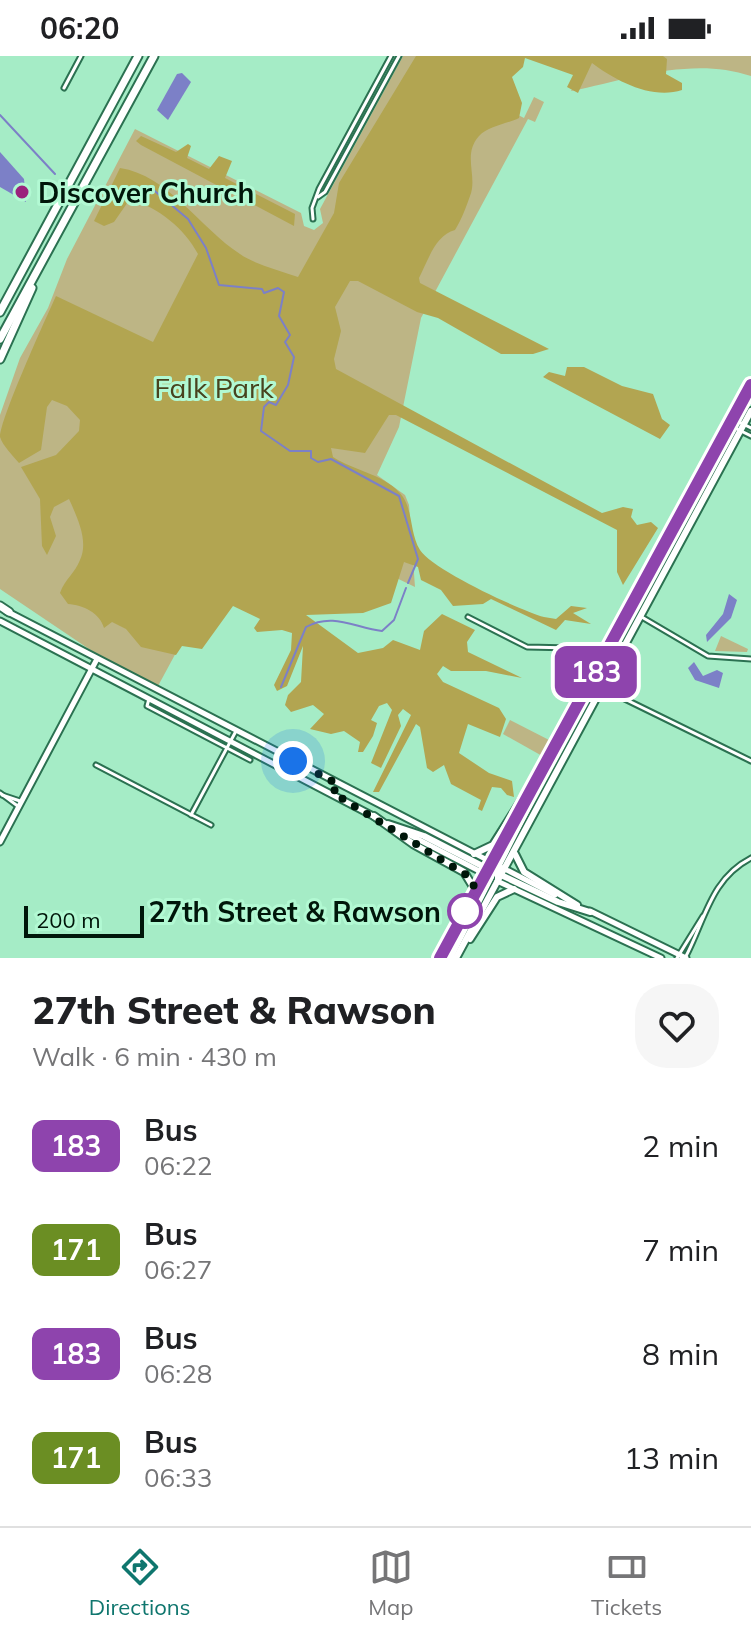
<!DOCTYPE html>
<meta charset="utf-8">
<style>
:root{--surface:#fff;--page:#f6f6f6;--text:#202124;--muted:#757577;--line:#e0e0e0;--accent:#0f766e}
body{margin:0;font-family:Mulish,sans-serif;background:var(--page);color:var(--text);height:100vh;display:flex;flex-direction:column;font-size:30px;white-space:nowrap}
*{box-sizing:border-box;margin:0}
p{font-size:26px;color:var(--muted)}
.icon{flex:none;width:44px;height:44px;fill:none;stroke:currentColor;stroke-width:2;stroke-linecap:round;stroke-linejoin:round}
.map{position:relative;height:902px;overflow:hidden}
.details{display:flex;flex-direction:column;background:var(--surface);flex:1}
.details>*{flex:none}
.badge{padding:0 16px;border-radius:12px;font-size:28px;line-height:52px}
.scale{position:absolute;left:24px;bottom:20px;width:120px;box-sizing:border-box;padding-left:8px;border:4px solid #00160a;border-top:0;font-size:22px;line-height:28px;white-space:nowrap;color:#00160a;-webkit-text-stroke:6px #b2f9d3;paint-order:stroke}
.you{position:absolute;width:40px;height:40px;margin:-20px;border:6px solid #fff;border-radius:50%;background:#1a73e8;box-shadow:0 0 0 12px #1a73e833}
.map>.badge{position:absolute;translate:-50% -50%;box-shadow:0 0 0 4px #fff}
.round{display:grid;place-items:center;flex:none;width:84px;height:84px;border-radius:32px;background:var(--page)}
.summary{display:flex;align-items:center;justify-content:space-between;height:136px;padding:0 32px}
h1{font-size:38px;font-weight:800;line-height:60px}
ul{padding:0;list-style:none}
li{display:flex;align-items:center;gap:24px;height:104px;padding:0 32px}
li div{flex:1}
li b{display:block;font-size:30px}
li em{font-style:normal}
li .badge{min-width:88px;font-weight:700;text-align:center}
.status{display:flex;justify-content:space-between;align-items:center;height:56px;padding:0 40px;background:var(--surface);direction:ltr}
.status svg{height:22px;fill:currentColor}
.tab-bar{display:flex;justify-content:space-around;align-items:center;height:112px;border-top:2px solid var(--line);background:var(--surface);font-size:22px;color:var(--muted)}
.tab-bar a{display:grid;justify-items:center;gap:4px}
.tab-bar .current{color:var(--accent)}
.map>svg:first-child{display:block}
</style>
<div class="status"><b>06:20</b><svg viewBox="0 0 49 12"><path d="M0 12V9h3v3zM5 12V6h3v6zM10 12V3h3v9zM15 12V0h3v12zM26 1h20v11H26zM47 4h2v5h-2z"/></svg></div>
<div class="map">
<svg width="751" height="902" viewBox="0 0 751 902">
<rect width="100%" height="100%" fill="#a5ecc6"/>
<g fill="#bdb585">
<path d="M 403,0 L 434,0 L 428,12 L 524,62 L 534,41 L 544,46 L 535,66 L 528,63 L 421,262 L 399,371 L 377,419 L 405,439 L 409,449 L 415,531 L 318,484 L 211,532 L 158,630 L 92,595 L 0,533 L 0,359 L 20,302 L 48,252 L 67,203 L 135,73 L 301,157 L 304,170 L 314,174 L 323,167 L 320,153 Z"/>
<path d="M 544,0 L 751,0 L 751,20 C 692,0 630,23 571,35 L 580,19 Z"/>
<path d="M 721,580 L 748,593 L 747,596 L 715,595 Z"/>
<path d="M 510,664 L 553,686 L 544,701 L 503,678 Z"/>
</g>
<g fill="#b2a551">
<path d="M 416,0 L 663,0 L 667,3 L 666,18 L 682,27 L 682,34 C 652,44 616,25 592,7 L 578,37 L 567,31 L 573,19 L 525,2 L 523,11 L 512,21 L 522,47 L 519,62 C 507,68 488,70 479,80 C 462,99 478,120 470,140 C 466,151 462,163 455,174 C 435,179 428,205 419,222 L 420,227 L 549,293 L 533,298 L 501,298 L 438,262 L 417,256 L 358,225 L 350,225 L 335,251 L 341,275 L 334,303 L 336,313 L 602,457 L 623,451 L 633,453 L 631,461 L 637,469 L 651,466 L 658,472 L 623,529 L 617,516 L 617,474 L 396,359 L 389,359 L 365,397 L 331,392 L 333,401 C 354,415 388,419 403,441 C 413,456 410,478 420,494 C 433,514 519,554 544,561 L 556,563 L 571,550 L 587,552 L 573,557 L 591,568 L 565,564 L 556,574 L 491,543 L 483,548 L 453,550 L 441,534 L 421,524 L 418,511 L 404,506 L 391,547 L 363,557 L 306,559 L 358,597 L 383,592 L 393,584 L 420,594 L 424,575 L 442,558 L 475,574 L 467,586 L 468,596 L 522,622 L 486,615 L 451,615 L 443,610 L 437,618 L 443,626 L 499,652 L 506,663 L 500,681 L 468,668 L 459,697 L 489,717 L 512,725 L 514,741 L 507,739 L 501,732 L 492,731 L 482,755 L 478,753 L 481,744 L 451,728 L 444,709 L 433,716 L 427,712 L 420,671 L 416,668 L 379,736 L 373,736 L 411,659 L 403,653 L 398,659 L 401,670 L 381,712 L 371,707 L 392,654 L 387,647 L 379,650 L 371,664 L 377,667 L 373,680 L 363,696 L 358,696 L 360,686 L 344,675 L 331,678 L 310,673 L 324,658 L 313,649 L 291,656 L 285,649 L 288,639 L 301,626 L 303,590 L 287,630 L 277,635 L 274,629 L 291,594 L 292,577 L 282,574 L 257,576 L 254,572 L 260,563 L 233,550 L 202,593 L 182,590 L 176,599 L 141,591 L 126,573 L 112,566 L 104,572 C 100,557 83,549 68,548 L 60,537 C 65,523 75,517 80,504 C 89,485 77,461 69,443 L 54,451 L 50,461 L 56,480 L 47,499 L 42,490 L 40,443 L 21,411 L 56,399 L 79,375 L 80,364 L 67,350 L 52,344 L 47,351 L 41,394 L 19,407 C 13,400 3,390 0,381 C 0,363 46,262 56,240 L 153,286 L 198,198 C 184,172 159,152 130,143 L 114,166 L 104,170 L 94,165 L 120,112 C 168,119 200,172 240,198 C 256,209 279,214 298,221 L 334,157 L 339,127 Z"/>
<path d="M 141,80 L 176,96 L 188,88 L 191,90 L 187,102 L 209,113 L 219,100 L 232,105 L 225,122 L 295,158 L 294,170 L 141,89 L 136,85 Z"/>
<path d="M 567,311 L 584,311 L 622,330 L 653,338 L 662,363 L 670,369 L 660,383 L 543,321 L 549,316 L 565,320 Z"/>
</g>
<g fill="#7c80c7">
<path d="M 182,17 L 191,26 L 168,64 L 157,54 L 177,18 Z"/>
<path d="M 0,96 L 24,123 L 26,146 L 0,131 Z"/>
<path d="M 729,538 L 737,544 L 731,562 L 707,586 L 706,579 L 723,558 Z"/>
<path d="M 694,606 L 703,620 L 717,614 L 723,617 L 719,632 L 695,624 L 688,612 Z"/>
</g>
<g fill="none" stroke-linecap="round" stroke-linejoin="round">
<g stroke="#7c80c7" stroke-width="2">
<path d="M 0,59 L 55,118"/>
<path d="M 98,141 L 107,144 L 128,134 L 150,131 L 188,163 L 206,192 L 219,229 L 262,233 L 264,237 L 278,232 L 284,236 L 279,260 L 290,279 L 285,286 L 294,301 L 288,329 L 276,349 L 269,346 L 264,351 L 261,375 L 290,395 L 311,395 L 311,402 L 318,406 L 331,403 L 399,440 L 418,503 L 408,527"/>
<path d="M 281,631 L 306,571 C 333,556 355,572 382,575 L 394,564 L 406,532"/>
</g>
<defs>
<g id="street">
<path d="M 64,32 L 81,0"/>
<path d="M 318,141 L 325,136 L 399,0"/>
<path d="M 313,163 L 312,152 L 319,133 L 391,0"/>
<path d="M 733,363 L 751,372"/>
<path d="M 729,369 L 751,380"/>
<path d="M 640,560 L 708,600 L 751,603"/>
<path d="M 468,561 L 527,591 L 572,592 L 601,604"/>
<path d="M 590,626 L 751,705"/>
<path d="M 149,643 L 147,650 L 250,704"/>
<path d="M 96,709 L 211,769"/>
<path d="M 0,737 L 19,751"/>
<path d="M 2,739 L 20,745"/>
<path d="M 191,759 L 236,675"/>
<path d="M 677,902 L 703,860"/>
<path d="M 685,902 C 705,865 710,823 751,802"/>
</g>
<g id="secondary">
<path d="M 6,555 L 555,839"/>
<path d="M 0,565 L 375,761"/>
<path d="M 402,775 L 489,820"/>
<path d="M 0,786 L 97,603"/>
<path d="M 497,825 L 661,902"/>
<path d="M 590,855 L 686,902"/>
</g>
<g id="primary">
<path d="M 374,760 L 413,788 L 464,816 L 475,834"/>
<path d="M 388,768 L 424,780 L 490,814"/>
<path d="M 474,798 L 493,789 L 524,740"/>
<path d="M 515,798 L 524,816 L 577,849"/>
<path d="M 501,819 L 558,846 L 590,856"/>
<path d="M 498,825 L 498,811 L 551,706"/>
<path d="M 470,883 L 497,841 L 514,833"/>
<path d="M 440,902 L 751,329"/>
<path d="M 450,902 L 491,821 L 492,812"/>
<path d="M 456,902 L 751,355"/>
</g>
<g id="highway">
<path d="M 0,256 L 138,0"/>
<path d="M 0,283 L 154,0"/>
<path d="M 0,303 L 32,232"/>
<path d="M 0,550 L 9,556"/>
</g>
</defs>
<use href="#street" stroke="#2b7151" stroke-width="7"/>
<use href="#secondary" stroke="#2b7151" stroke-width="9"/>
<use href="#primary" stroke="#2b7151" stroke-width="10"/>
<use href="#highway" stroke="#2b7151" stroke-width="11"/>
<use href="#street" stroke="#fff" stroke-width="3"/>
<use href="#secondary" stroke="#fff" stroke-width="5"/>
<use href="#primary" stroke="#fff" stroke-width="6"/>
<use href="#highway" stroke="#fff" stroke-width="7"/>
</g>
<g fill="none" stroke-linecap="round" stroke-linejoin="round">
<defs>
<path id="line" d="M 440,902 L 751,329"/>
</defs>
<use href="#line" stroke="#fff" stroke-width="18"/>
<use href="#line" stroke="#8e44ad" stroke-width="12"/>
<path stroke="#00160a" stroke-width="8" stroke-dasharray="0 14.4" d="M 293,705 L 338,728 L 333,737 L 468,820 L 475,832 L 465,855"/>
</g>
<circle fill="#9b237c" stroke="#b2f9d3" stroke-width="3" cx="22" cy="136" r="8"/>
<circle fill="#fff" stroke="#8e44ad" stroke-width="4" cx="465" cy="855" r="16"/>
<g text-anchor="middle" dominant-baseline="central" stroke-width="6" stroke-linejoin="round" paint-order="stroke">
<g font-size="28" font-weight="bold" fill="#00160a" stroke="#b2f9d3" text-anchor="start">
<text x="38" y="136">Discover Church</text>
</g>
<g font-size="28" fill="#48431e" stroke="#b2f9d3">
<text x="214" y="331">Falk Park</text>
</g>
<g font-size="28" font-weight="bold" fill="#00160a" stroke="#b2f9d3" text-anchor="end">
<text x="441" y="855">27th Street &amp; Rawson</text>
</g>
</g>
</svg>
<div class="scale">200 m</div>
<div class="you" style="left:293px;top:705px"></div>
<b class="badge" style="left:596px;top:616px;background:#8e44ad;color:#fff">183</b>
</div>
<section class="details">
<div class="summary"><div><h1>27th Street &amp; Rawson</h1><p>Walk · 6 min · 430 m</p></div><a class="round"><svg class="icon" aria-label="heart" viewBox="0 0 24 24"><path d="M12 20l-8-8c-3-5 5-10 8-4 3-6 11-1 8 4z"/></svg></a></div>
<ul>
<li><span class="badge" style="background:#8e44ad;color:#fff">183</span><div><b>Bus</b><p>06:22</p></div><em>2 min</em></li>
<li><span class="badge" style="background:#6b8e23;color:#fff">171</span><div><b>Bus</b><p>06:27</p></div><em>7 min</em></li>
<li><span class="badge" style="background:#8e44ad;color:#fff">183</span><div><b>Bus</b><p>06:28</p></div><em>8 min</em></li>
<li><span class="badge" style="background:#6b8e23;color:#fff">171</span><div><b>Bus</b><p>06:33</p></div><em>13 min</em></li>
</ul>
</section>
<nav class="tab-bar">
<a class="current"><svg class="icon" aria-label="directions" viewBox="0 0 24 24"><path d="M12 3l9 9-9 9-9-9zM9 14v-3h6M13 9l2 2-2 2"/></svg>Directions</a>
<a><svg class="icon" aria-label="map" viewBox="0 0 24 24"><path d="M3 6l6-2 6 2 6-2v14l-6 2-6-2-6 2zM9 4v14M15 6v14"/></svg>Map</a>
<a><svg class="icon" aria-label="tickets" viewBox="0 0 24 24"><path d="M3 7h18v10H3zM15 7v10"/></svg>Tickets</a>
</nav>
